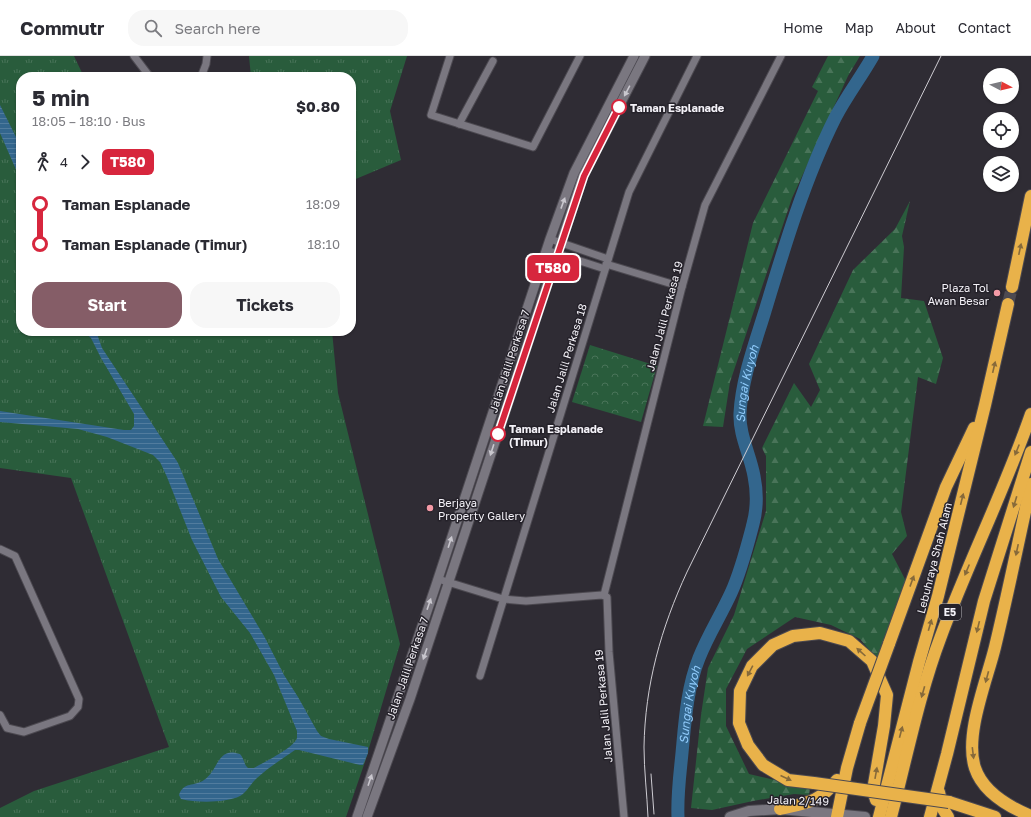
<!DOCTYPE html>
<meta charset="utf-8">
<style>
:root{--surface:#fff;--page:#f7f7f7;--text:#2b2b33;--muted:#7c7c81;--line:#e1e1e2;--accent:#855d67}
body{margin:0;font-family:"Golos Text",sans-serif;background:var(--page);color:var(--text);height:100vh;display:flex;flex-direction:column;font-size:15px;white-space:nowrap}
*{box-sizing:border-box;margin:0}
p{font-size:13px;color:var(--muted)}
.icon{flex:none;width:22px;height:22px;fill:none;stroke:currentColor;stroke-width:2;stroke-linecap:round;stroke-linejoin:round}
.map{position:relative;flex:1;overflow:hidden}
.side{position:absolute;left:16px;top:16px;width:340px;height:264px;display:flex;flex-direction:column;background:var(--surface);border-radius:16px;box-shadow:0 1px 3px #0004}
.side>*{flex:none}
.badge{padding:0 8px;border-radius:6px;font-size:14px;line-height:26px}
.needle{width:26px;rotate:97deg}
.controls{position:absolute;left:983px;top:12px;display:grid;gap:8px}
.controls a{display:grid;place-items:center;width:36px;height:36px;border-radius:50%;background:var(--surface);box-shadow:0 1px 3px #0004;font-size:20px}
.map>.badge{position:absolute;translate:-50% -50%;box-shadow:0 0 0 2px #fff}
.legs{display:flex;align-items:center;gap:6px;height:44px;padding:0 16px;font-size:13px}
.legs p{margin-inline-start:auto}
.overview{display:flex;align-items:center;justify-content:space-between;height:68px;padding:0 16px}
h1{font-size:22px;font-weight:700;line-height:30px}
.action{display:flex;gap:8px;margin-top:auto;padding:8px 16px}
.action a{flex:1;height:46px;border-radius:16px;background:var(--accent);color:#fff;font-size:16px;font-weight:700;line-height:46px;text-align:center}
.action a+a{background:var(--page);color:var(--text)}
ul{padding:0 16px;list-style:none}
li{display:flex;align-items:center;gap:14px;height:40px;font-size:15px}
li i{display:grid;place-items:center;width:6px;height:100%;margin:0 5px;background:currentColor}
li i::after{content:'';width:10px;height:10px;margin:-5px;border:3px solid;border-radius:50%;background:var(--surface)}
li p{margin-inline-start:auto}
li:first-child i{background:linear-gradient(#0000 50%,currentColor 0)}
li:last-child i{background:linear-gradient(currentColor 50%,#0000 0)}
header{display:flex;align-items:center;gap:24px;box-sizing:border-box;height:56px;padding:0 20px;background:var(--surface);border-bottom:1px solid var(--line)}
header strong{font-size:19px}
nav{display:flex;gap:22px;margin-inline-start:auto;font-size:14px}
.search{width:280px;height:36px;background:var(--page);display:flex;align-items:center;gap:10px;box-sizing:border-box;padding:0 14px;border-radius:16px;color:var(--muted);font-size:15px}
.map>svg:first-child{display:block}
</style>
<header>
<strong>Commutr</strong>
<div class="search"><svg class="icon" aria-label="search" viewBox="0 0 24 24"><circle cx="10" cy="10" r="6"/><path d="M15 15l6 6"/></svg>Search here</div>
<nav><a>Home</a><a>Map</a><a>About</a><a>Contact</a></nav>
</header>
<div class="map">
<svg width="1031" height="761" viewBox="0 0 1031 761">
<defs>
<pattern id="grass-tufts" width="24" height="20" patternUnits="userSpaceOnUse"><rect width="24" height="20" fill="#295c3c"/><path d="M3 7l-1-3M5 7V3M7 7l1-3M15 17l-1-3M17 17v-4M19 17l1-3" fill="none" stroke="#497459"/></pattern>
<pattern id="forest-firs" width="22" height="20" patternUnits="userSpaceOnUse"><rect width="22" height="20" fill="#295c3c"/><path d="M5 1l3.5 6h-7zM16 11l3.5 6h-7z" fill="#497459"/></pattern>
<pattern id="park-crowns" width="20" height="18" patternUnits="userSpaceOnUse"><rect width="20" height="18" fill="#295c3c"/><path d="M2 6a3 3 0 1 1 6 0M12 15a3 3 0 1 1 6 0" fill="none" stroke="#497459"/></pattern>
<pattern id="water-rules" width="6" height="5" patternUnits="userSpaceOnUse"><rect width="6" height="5" fill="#33668d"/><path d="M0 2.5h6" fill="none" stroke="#517c9e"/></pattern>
</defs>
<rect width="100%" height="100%" fill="#2f2c34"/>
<g fill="url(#grass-tufts)">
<path d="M 0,0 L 74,0 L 84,21 L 21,21 L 21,275 L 332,275 L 338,337 L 400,588 L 369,692 L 368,697 L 346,761 L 0,761 L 0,752 L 34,735 L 169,691 L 71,422 L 0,412 Z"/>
<path d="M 249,0 L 407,0 L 390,55 L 401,104 L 351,125 L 351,21 L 251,21 Z"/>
</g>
<g fill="url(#forest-firs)">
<path d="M 828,0 L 860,0 L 848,20 L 792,142 L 730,326 L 723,371 L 703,370 L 753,167 L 818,35 L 812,31 Z"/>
<path d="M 910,145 L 902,180 L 904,191 L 901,242 L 924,245 L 943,302 L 936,328 L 918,321 L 901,456 L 907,480 L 892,498 L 907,527 L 877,603 L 860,583 L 831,569 L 795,561 L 747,593 L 726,633 L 726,670 L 749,718 L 810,732 L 809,739 L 794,738 L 753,745 L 712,754 L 691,752 L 701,659 L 708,612 L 734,559 L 766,455 L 766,400 L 762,392 L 794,327 L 811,351 L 820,334 L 809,308 L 853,214 L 895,173 Z"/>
</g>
<path fill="url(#park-crowns)" d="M 590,289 L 657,310 L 641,366 L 572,346 Z"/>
<g fill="url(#water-rules)">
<path d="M 0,49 L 21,91 L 21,125 L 0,77 Z"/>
<path d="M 83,275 L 96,275 L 102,292 L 178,407 L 218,503 L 264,580 L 284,619 L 298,641 L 317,675 L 321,680 L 329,683 L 368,691 L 368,697 L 363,709 L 360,709 L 299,694 L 295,694 C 282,703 269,711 257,722 C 251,727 247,736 240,740 C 226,747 197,747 181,743 L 179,739 C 184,725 194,731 204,724 C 219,714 217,690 240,698 C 244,702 244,709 248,712 L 254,712 C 264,706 294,692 297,682 C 297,681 297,676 297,675 L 274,619 L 250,577 L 221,541 L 192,484 L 167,421 L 160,406 L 153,399 L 107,381 L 78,373 L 0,366 L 0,355 L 124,374 L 131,374 L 134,370 L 134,358 L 131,353 L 101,302 L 91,282 Z"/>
</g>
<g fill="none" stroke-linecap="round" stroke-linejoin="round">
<path stroke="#33668d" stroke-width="13" id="s1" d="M 678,761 C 677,739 680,718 682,697 C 685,665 687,632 699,602 C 708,579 721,559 731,537 C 741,515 747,491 753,468 C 757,453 757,435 754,420 C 750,398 739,379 740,357 C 742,322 755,288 765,255 C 784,192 805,122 835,62 C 846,41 861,21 873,0"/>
<path stroke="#4d4a51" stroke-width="12" stroke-dasharray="12 6" stroke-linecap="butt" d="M 1008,248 L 1012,231"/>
<defs>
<g id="minor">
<path d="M 134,0 L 150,21"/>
<path d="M 450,0 L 431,59 L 533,91 L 580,0"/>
<path d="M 201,21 L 206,8 L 207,0"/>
<path d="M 459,68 L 493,5"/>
<path d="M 550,183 L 608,203"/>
<path d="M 546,194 L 605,213"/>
<path d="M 606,208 L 682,231"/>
<path d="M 0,493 L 15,500 L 79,643 L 78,651 L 70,660 L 24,676 L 7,672 L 0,659"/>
<path d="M 438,523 L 503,543 L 526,545 L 602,539 L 607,541 L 609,596 L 624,761"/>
<path d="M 604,539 L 682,231 L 705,149 L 781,0"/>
<path d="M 480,620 L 629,136 L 697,0"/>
</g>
<g id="tertiary">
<path d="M 357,761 L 435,532 L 550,183 L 574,117 L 634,0"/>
<path d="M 367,761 L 410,643 L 583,120 L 645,0"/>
</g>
<path id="secondary" d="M 730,761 L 749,755 L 780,753 L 865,761"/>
<g id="motorway">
<path d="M 1012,231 L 1031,140"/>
<path d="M 1031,428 C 1019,483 1008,537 995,591 C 987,624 964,679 975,712 C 983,736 1009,751 1031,760"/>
<path d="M 889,588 L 946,431 L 974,372"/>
<path d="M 814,727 L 788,724 L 763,709 L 748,689 L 739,667 L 740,635 L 752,610 L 773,589 L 793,580 L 820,577 L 849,585 L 872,605 L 887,639 L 884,670 L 873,734 L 876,744"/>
<path d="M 939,736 L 943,753 L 948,761"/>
<path d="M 949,746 L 995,761"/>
<path d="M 780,753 C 806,747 819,747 837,724"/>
<path d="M 837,761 L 847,712 L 860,667"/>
<path d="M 879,761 L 919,606 L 938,540 L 985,349 L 1008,248"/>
<path d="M 891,761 C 907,700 919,638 941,580 C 969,505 1005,433 1031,358"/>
<path d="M 930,761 L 947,698 L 984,545 L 1031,396"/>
</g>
</defs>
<use href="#minor" stroke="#4c4950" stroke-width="9"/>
<use href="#tertiary" stroke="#4c4950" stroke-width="11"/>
<use href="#secondary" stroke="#4c4950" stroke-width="12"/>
<use href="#motorway" stroke="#4c4950" stroke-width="14"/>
<use href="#minor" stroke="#7a7780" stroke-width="7"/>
<use href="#tertiary" stroke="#7a7780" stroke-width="9"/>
<use href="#secondary" stroke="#7a7780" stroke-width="10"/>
<use href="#motorway" stroke="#e9b24a" stroke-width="12"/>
<g stroke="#ceccd2" stroke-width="1">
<path d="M 651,718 L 654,758"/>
<path d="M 648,761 C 647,738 644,714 644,691 C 645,629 661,572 687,516 L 941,0"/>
</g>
<defs>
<g id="motorway-bridge">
<path d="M 860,667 L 889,588"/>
<path d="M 814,727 L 949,746"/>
</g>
</defs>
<use href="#motorway-bridge" stroke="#4c4950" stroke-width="14" stroke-linecap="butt"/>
<use href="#motorway-bridge" stroke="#e9b24a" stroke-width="12"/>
</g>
<defs><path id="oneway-solid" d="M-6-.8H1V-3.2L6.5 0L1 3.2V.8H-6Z"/></defs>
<g fill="#c9c7ce">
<use href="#oneway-solid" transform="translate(627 35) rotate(118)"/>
<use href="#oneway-solid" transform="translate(563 147) rotate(-70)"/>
<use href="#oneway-solid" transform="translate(492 394) rotate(108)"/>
<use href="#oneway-solid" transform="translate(450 486) rotate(-72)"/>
<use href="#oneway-solid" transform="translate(429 548) rotate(-71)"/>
<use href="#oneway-solid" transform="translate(425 598) rotate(109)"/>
<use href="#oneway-solid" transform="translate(370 724) rotate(-71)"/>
</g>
<g fill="#876a3a">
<use href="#oneway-solid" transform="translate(1020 193) rotate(-78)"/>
<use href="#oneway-solid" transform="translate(994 311) rotate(-77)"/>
<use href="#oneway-solid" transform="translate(1017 394) rotate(112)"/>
<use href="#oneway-solid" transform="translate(962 443) rotate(-76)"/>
<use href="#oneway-solid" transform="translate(1015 446) rotate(107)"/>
<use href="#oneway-solid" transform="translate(1017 494) rotate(102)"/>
<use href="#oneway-solid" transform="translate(967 514) rotate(113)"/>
<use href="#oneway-solid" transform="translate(912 525) rotate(-70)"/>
<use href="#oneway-solid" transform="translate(930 569) rotate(-74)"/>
<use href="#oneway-solid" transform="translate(978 571) rotate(104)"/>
<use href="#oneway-solid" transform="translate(861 596) rotate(-138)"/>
<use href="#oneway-solid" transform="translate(750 615) rotate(118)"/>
<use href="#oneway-solid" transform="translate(987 621) rotate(105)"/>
<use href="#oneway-solid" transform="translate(923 636) rotate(106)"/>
<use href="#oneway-solid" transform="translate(901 676) rotate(-75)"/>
<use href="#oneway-solid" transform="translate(973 697) rotate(83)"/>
<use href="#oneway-solid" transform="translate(876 717) rotate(-80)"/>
<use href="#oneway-solid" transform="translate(786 722) rotate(24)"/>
</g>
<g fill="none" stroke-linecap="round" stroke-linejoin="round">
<defs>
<path id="line-1" d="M 498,378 L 584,120 L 619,51"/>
</defs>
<use href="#line-1" stroke="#fff" stroke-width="9"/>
<use href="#line-1" stroke="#d7263d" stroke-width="6"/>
</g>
<g fill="#fff" stroke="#d7263d" stroke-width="2">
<circle cx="619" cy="51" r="7"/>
<circle cx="498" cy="378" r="7"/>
</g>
<g fill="#f49aa6" stroke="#25222a" stroke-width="1.5">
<circle cx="997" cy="237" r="4"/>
<circle cx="430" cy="452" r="4"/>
</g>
<g text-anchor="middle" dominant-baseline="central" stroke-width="3" stroke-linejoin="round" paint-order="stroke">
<rect fill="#25222a" stroke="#b6b4ba" stroke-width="1" x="939" y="548" width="22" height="16" rx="3"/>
<g font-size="10" font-weight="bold" fill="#f4f2f8">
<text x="950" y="556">E5</text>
</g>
<g font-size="11" font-weight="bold" fill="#f4f2f8" stroke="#25222a" text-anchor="start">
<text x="630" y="51">Taman Esplanade</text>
<text x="509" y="372">Taman Esplanade<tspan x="509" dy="13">(Timur)</tspan></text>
</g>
<g font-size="11" fill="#f4f2f8" stroke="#25222a" text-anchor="end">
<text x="989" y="231">Plaza Tol<tspan x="989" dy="13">Awan Besar</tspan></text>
<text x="438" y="446" text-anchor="start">Berjaya<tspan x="438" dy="13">Property Gallery</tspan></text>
</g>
<g font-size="11" fill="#f4f2f8" stroke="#25222a">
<text transform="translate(664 260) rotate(-75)">Jalan Jalil Perkasa 19</text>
<text transform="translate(566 302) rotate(-73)">Jalan Jalil Perkasa 18</text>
<text transform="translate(509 305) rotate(-72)">Jalan Jalil Perkasa 7</text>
<text transform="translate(934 502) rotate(-76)">Lebuhraya Shah Alam</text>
<text transform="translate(407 612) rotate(-71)">Jalan Jalil Perkasa 7</text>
<text transform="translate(603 650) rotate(-95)">Jalan Jalil Perkasa 19</text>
<text transform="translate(798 744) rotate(2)">Jalan 2/149</text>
</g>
<g font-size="12" font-style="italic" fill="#90cbfb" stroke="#25222a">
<text stroke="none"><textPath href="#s1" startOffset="449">Sungai Kuyoh</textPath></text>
<text stroke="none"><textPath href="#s1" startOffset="113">Sungai Kuyoh</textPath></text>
</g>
</g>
</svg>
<div class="controls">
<a><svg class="needle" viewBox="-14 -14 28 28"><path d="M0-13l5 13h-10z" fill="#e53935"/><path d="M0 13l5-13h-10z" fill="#7c7c81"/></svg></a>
<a><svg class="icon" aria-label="locate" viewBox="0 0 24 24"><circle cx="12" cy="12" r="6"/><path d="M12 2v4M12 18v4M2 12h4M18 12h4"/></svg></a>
<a><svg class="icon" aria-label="layers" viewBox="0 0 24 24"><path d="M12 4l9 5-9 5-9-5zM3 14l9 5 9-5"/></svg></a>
</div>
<b class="badge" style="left:553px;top:212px;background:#d7263d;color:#fff">T580</b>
<section class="side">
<div class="overview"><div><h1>5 min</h1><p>18:05 – 18:10 · Bus</p></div><b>$0.80</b></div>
<div class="legs"><svg class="icon" aria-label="walk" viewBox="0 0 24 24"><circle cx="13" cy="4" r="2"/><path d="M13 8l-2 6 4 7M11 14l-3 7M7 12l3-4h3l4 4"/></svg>4<svg class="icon" aria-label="forward" viewBox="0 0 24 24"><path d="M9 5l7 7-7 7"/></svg><b class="badge" style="background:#d7263d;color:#fff">T580</b></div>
<ul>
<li><i style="color:#d7263d"></i><b>Taman Esplanade</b><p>18:09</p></li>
<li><i style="color:#d7263d"></i><b>Taman Esplanade (Timur)</b><p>18:10</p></li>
</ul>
<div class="action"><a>Start</a><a>Tickets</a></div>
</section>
</div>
